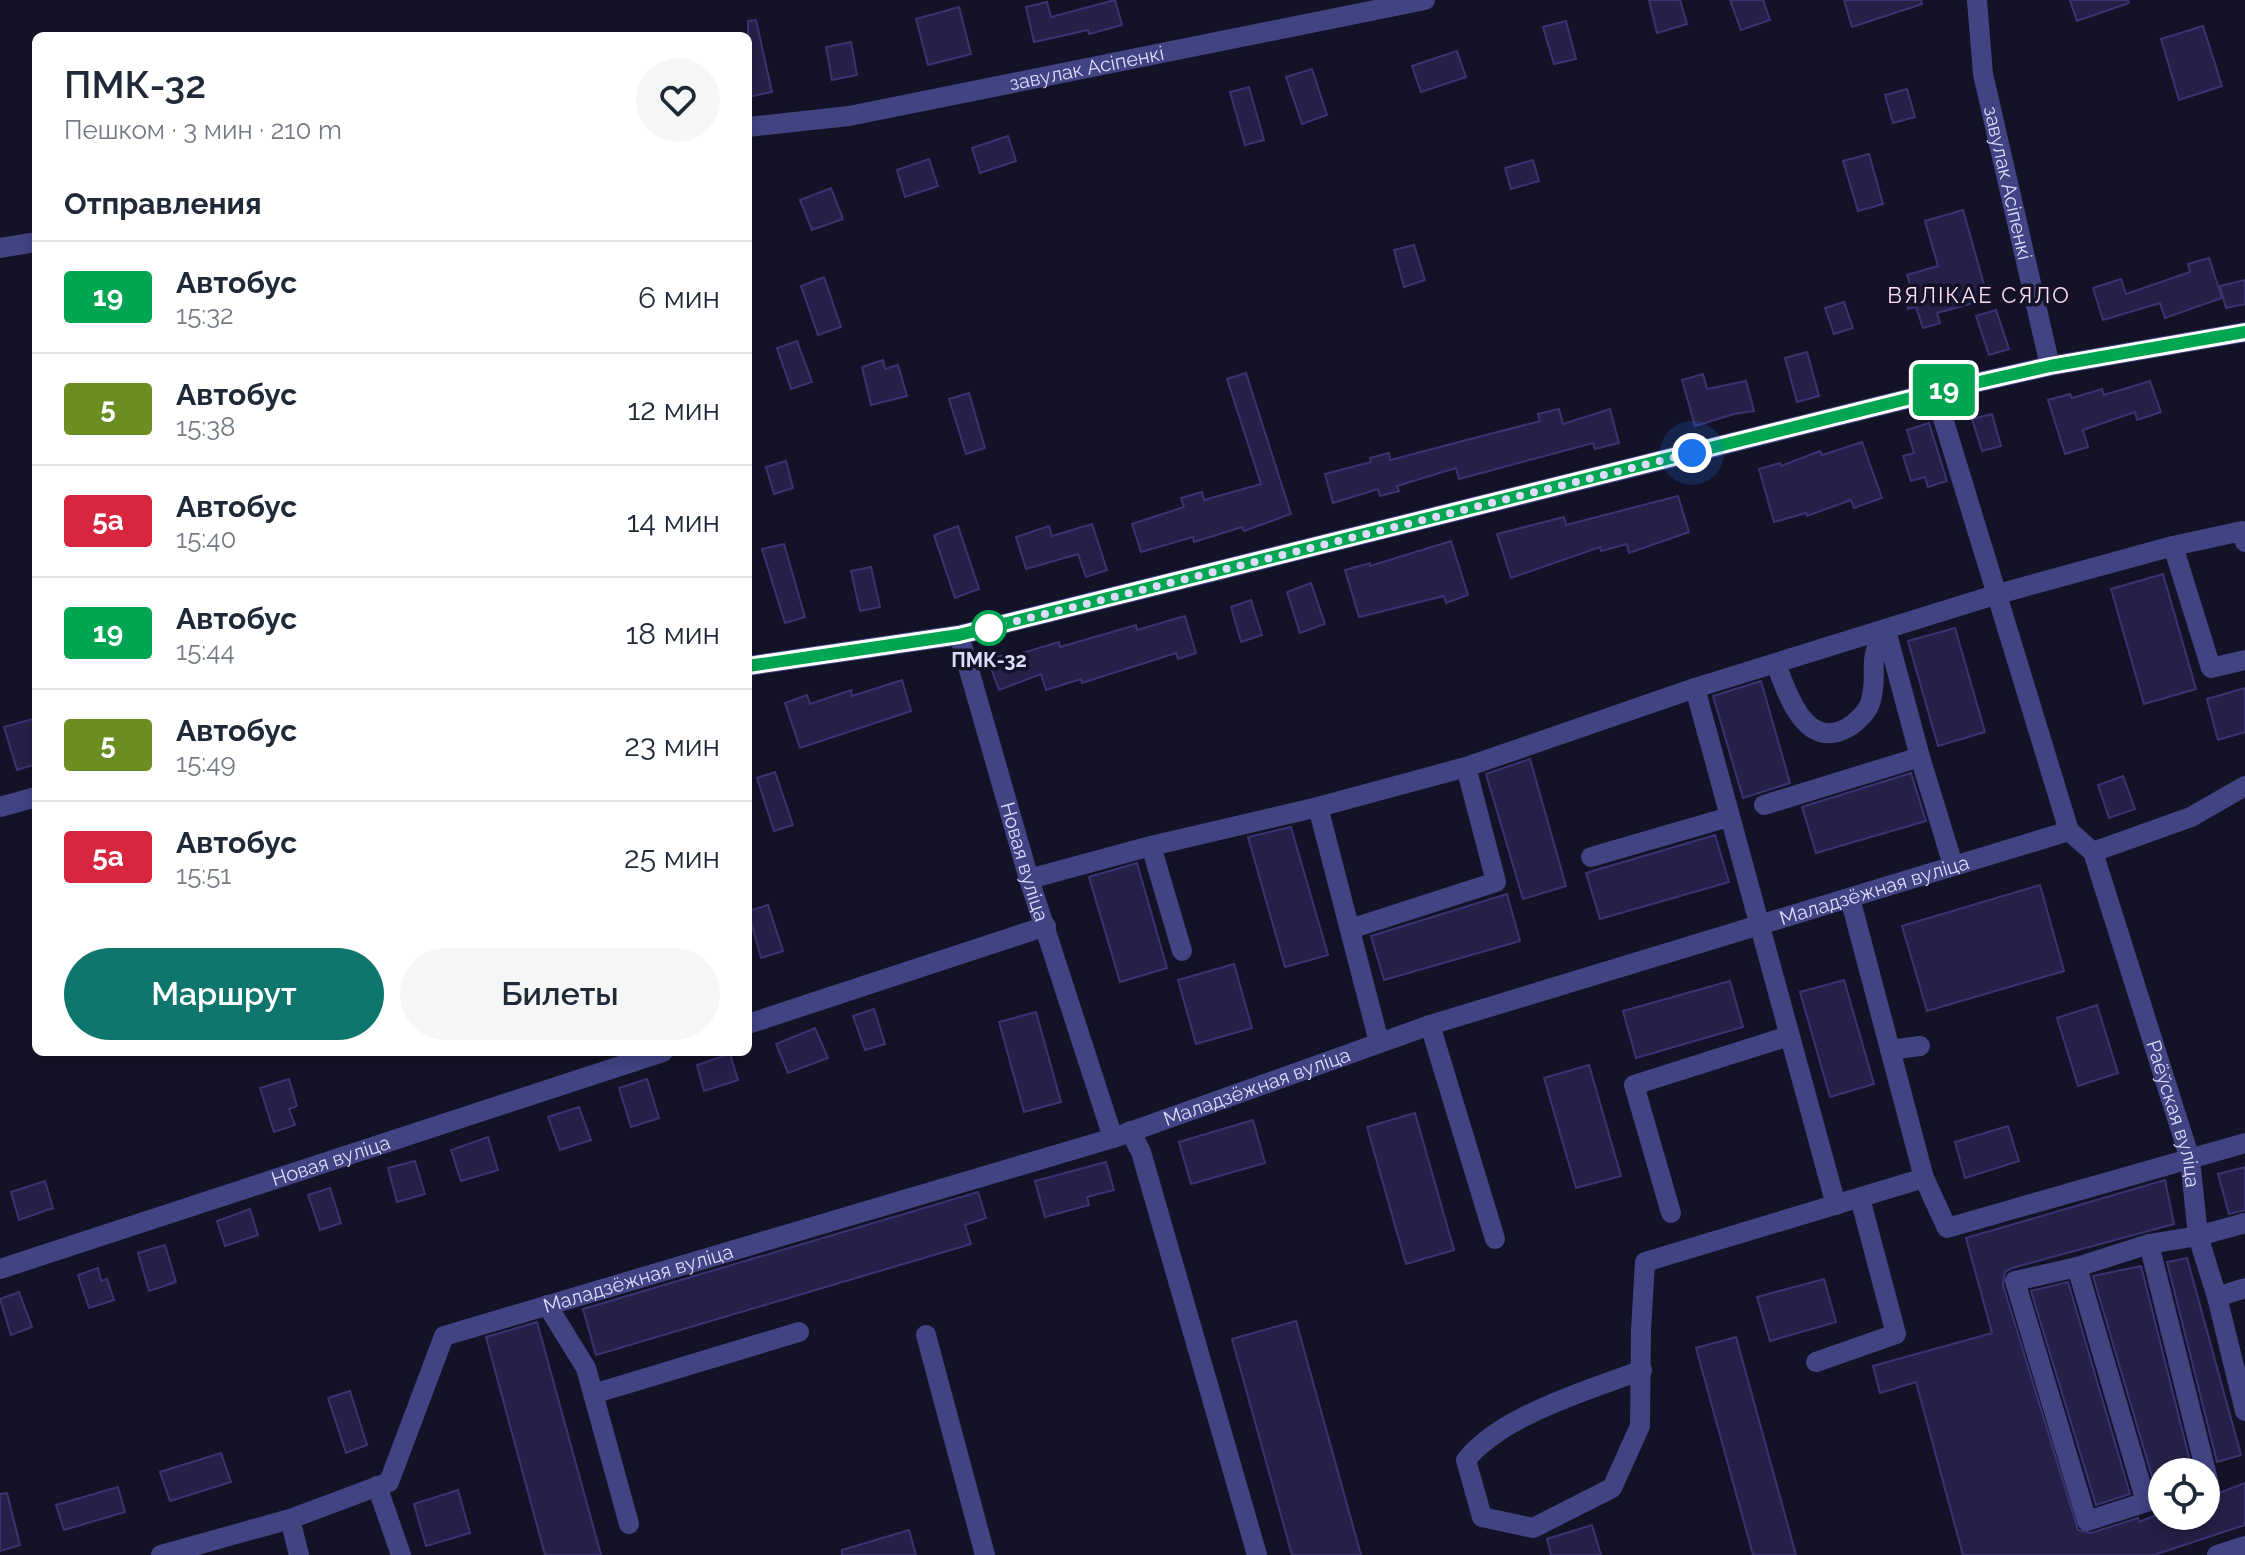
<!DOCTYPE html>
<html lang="ru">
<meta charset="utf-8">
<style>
:root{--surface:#fff;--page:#f6f6f7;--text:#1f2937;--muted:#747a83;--line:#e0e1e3;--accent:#0f766e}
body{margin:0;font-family:Raleway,sans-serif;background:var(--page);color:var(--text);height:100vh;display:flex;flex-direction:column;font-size:30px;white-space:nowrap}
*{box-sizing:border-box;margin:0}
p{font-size:26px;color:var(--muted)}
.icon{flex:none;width:44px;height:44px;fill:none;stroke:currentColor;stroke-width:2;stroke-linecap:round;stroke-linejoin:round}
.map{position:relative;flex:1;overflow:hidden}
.sheet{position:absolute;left:32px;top:32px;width:720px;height:1024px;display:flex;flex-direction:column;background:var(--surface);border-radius:12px;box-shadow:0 4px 12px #0003}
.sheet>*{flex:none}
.badge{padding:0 16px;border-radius:6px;font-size:28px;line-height:52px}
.buttons{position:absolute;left:2148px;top:1458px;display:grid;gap:16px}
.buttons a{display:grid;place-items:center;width:72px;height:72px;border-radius:50%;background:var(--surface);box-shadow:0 4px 12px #0003;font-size:40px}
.you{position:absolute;width:40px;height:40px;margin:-20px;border:6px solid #fff;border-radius:50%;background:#1a73e8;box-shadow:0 0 0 12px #1a73e833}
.map>.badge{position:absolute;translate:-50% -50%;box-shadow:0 0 0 4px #fff}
h2{padding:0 32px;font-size:30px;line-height:72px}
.round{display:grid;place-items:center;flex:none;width:84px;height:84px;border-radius:42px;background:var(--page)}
.head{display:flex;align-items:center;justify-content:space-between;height:136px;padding:0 32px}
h1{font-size:38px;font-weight:600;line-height:60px}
.primary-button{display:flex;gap:16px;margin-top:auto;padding:16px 32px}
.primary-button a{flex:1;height:92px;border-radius:48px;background:var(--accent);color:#fff;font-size:32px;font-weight:600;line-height:92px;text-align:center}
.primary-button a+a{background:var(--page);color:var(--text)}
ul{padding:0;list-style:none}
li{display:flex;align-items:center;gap:24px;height:112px;padding:0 32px;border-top:2px solid var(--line)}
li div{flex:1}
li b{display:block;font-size:30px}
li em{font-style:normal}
li .badge{min-width:88px;font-weight:700;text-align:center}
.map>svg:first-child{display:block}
</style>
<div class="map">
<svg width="2245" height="1555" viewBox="0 0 2245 1555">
<rect width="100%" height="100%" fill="#141227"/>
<g fill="#252047" stroke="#3b3371" stroke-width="2">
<path d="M 1115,0 L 1122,25 L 1089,34 L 1088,30 L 1034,42 L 1026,7 L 1047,2 L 1051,17 Z"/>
<path d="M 1649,0 L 1680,0 L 1687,24 L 1657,33 Z"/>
<path d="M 1730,0 L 1763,0 L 1770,20 L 1741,30 Z"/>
<path d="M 1844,0 L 1921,0 L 1922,4 L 1852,27 Z"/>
<path d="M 2070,0 L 2128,0 L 2129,3 L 2077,21 Z"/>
<path d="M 959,7 L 971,54 L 928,65 L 916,19 Z"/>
<path d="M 756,20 L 772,92 L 748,97 L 748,21 Z"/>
<path d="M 1566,21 L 1576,59 L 1554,64 L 1543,27 Z"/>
<path d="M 2203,26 L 2222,86 L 2179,100 L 2161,39 Z"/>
<path d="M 851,42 L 857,75 L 832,80 L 826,47 Z"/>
<path d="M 1457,51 L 1466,77 L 1421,92 L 1412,66 Z"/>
<path d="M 1312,69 L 1327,115 L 1302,124 L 1286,77 Z"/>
<path d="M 1249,87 L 1264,140 L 1245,145 L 1230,92 Z"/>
<path d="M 1907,89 L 1915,117 L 1893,123 L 1885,95 Z"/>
<path d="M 1008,136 L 1016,161 L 980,173 L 972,148 Z"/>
<path d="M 1869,154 L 1883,204 L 1858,211 L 1843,161 Z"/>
<path d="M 929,159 L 938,186 L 905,197 L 897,170 Z"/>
<path d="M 1533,160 L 1539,181 L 1511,189 L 1505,168 Z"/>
<path d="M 831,188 L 843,219 L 812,230 L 800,200 Z"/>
<path d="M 1963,210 L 1988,299 L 1937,313 L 1940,323 L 1923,328 L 1916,307 L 1908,309 L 1902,289 L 1911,287 L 1907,275 L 1938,266 L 1925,221 Z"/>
<path d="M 1414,245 L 1425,280 L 1404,287 L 1394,250 Z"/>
<path d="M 2209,258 L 2222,298 L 2165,318 L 2160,303 L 2103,320 L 2093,288 L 2121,279 L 2126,294 L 2190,272 L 2188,264 Z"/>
<path d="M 824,277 L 841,327 L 818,335 L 801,286 Z"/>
<path d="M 2245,280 L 2245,304 L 2226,308 L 2220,286 Z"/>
<path d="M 1844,302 L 1853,328 L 1834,334 L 1825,308 Z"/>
<path d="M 1996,310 L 2009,349 L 1989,355 L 1976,316 Z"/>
<path d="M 797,341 L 812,382 L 791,389 L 777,348 Z"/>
<path d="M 1807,352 L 1819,396 L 1797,402 L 1785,358 Z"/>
<path d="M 883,360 L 885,369 L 898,365 L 907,396 L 871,405 L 862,367 Z"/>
<path d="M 1246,373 L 1291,514 L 1244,531 L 1242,527 L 1194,542 L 1193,537 L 1141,552 L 1132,524 L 1184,507 L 1181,498 L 1202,492 L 1204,500 L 1261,484 L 1227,379 Z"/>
<path d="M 1703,374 L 1707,389 L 1746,381 L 1754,411 L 1734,414 L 1695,426 L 1682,380 Z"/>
<path d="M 2150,381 L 2161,412 L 2137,420 L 2135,412 L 2083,430 L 2088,447 L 2065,454 L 2048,400 L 2070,394 L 2072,398 L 2102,389 L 2104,395 Z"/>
<path d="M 969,393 L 985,448 L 966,454 L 949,399 Z"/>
<path d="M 1559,409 L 1563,424 L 1610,409 L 1619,443 L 1595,449 L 1593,443 L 1459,479 L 1456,468 L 1397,486 L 1399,491 L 1380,496 L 1378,489 L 1333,503 L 1325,474 L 1371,462 L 1370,458 L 1389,453 L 1390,460 L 1540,421 L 1538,414 Z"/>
<path d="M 1992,414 L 2001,446 L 1982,451 L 1972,419 Z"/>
<path d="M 1929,423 L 1947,481 L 1928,487 L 1925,477 L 1911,481 L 1903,456 L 1914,453 L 1907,430 Z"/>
<path d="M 1862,442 L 1882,498 L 1854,508 L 1851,500 L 1807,516 L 1806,513 L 1774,522 L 1759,469 L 1780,463 L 1781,466 L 1820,451 L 1822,455 Z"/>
<path d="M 786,461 L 793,488 L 774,494 L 766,467 Z"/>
<path d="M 1678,496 L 1689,532 L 1629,553 L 1627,544 L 1601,551 L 1600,547 L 1511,578 L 1497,534 L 1564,517 L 1566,525 Z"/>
<path d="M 1092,524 L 1107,570 L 1086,577 L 1078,554 L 1026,569 L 1016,537 L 1049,526 L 1052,536 Z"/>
<path d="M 958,526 L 979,589 L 955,598 L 934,535 Z"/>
<path d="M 1451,541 L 1468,595 L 1446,603 L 1444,596 L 1359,617 L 1345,570 L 1370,563 L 1370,566 Z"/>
<path d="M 784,544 L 805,617 L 785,623 L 762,549 Z"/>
<path d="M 871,567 L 880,607 L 860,611 L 851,571 Z"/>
<path d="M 2163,574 L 2196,689 L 2144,704 L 2111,589 Z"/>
<path d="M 1311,583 L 1325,624 L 1300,633 L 1287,592 Z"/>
<path d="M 1251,600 L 1262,635 L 1241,642 L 1231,607 Z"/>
<path d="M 1185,616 L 1196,653 L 1178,659 L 1176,653 L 1082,683 L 1081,679 L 1046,690 L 1041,674 L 999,690 L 988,660 L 1010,653 L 1012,656 L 1059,642 L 1060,647 L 1136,625 L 1137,630 Z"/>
<path d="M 1955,628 L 1985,732 L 1938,746 L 1908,641 Z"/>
<path d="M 902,680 L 911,711 L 800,748 L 785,703 L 807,695 L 810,704 L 851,690 L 852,696 Z"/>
<path d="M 1761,681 L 1790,783 L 1743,798 L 1713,696 Z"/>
<path d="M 2245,688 L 2245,732 L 2218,740 L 2207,699 Z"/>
<path d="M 36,718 L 36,764 L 17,770 L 4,727 Z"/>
<path d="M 1530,759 L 1566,886 L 1523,899 L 1486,774 Z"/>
<path d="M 775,772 L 793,825 L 774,831 L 757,778 Z"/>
<path d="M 1911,773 L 1926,821 L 1816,853 L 1802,807 Z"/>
<path d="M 2123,776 L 2135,809 L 2109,818 L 2098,785 Z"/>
<path d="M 1291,827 L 1328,955 L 1285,967 L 1248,837 Z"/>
<path d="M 1715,835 L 1729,882 L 1600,919 L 1586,873 Z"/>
<path d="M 1137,863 L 1167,968 L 1120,982 L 1089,877 Z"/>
<path d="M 2040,885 L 2064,971 L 1927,1011 L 1902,926 Z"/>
<path d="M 1507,894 L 1520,941 L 1384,980 L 1371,936 Z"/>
<path d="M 768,905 L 783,951 L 761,958 L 748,911 Z"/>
<path d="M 1234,964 L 1252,1028 L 1196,1044 L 1178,980 Z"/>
<path d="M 1844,980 L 1874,1084 L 1830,1097 L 1800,992 Z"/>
<path d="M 1730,981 L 1743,1027 L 1636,1058 L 1623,1011 Z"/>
<path d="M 2097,1005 L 2118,1073 L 2078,1086 L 2057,1018 Z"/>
<path d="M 874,1009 L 885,1044 L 865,1050 L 853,1016 Z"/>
<path d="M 1036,1012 L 1061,1102 L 1024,1112 L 999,1022 Z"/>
<path d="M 815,1028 L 828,1058 L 788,1073 L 776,1044 Z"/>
<path d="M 730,1054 L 738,1080 L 704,1091 L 697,1065 Z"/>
<path d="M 1589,1065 L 1621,1176 L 1576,1188 L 1544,1078 Z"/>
<path d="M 289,1079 L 297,1106 L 289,1109 L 295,1125 L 274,1132 L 260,1088 Z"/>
<path d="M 647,1079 L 659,1118 L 631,1127 L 619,1088 Z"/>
<path d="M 579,1107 L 591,1140 L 560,1150 L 548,1117 Z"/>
<path d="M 1415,1113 L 1454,1250 L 1406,1264 L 1367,1127 Z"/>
<path d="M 1253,1120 L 1265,1163 L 1191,1184 L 1179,1142 Z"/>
<path d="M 2008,1126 L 2019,1161 L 1965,1178 L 1955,1142 Z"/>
<path d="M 488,1137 L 498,1170 L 461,1181 L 451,1150 Z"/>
<path d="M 415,1161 L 425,1194 L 397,1202 L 388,1168 Z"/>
<path d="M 1106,1162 L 1114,1190 L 1087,1197 L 1089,1205 L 1045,1217 L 1035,1181 Z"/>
<path d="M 2245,1167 L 2245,1210 L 2229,1214 L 2218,1174 Z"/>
<path d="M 2165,1180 L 2174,1224 L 2012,1268 L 2005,1272 L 2003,1285 L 2078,1530 L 2091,1533 L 2138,1518 L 2139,1522 L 2154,1516 L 2206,1516 L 2206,1498 L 2245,1483 L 2245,1525 L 2154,1555 L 1963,1555 L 1916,1382 L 1880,1393 L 1873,1366 L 1992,1333 L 1966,1238 Z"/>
<path d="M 45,1181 L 53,1208 L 19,1220 L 11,1192 Z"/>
<path d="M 330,1188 L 341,1223 L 320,1230 L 308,1195 Z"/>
<path d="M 978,1192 L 986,1218 L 965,1225 L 971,1244 L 596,1355 L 583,1309 Z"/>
<path d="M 250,1209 L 258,1235 L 225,1246 L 217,1221 Z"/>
<path d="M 165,1245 L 176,1282 L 149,1291 L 138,1253 Z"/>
<path d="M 2187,1258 L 2241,1455 L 2217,1462 L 2167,1262 Z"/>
<path d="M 2141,1266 L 2192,1469 L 2162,1472 L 2162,1477 L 2153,1480 L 2093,1276 Z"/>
<path d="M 98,1268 L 101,1281 L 107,1279 L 114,1300 L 89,1308 L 78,1275 Z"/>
<path d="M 1824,1279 L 1836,1322 L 1770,1341 L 1757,1297 Z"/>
<path d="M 2068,1282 L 2130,1494 L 2096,1505 L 2031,1291 Z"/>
<path d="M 19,1292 L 32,1327 L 11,1335 L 0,1299 Z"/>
<path d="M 1296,1321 L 1361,1555 L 1292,1555 L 1232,1339 Z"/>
<path d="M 537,1322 L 601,1555 L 545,1555 L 486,1337 Z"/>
<path d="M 1736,1337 L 1796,1555 L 1753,1555 L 1696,1348 Z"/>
<path d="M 350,1391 L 367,1445 L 346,1453 L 328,1398 Z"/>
<path d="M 221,1453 L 231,1482 L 170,1501 L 160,1472 Z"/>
<path d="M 118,1487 L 125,1512 L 64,1530 L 56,1505 Z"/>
<path d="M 458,1490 L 470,1533 L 426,1546 L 414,1504 Z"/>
<path d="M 7,1493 L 20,1545 L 0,1551 L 0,1494 Z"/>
<path d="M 1592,1525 L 1601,1555 L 1551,1555 L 1547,1539 Z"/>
<path d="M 909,1530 L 916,1555 L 842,1555 L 842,1550 Z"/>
</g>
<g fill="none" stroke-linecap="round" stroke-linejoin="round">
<g stroke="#414383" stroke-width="20">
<path id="s1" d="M 1977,0 L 1983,74 L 2050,366"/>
<path id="s2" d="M 748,127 L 849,116 L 1425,0"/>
<path d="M 0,248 L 36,242"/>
<path d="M 1935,392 L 2069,831"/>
<path d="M 2173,546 L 2211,668 L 2245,660"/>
<path d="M 1886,630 L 1920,757 L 1953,865"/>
<path id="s3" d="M 959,635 L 1029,879 L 1113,1138"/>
<path d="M 1776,664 C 1787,693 1805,751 1847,728 C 1856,723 1869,711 1871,700 C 1879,669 1865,663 1886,630"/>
<path d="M 748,666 L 959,635 L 1935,392 L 2050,366 L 2245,332"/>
<path d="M 1695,688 L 1836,1205"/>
<path d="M 1764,805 L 1920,757"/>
<path d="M 0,807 L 36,797"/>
<path d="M 1318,807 L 1379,1042"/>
<path id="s4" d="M 2069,831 L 2093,852 L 2190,1159 L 2198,1236 L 2217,1297 L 2245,1411"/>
<path d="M 1151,846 L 1182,951"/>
<path d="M 2093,852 L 2191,817 L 2245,786"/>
<path d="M 1591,857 L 1729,817"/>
<path d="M 1029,879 L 1151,846 L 1318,807 L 1466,767 L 1695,688 L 1998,594 L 2173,546 L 2242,531 L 2245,542"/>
<path d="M 1850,898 L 1924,1178 L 1947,1228 L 2245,1143"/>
<path d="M 1350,929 L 1496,882 L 1466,767"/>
<path d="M 748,1024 L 1046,926"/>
<path d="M 1430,1025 L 1495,1239"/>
<path d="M 1890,1050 L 1920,1046"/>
<path d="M 1130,1131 L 1141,1152 L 1257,1555"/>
<path d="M 1671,1213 L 1634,1085 L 1789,1036"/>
<path d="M 2149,1244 L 2209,1484 L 2206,1485"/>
<path d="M 2077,1267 L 2146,1502"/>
<path id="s5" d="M 0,1269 L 663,1052"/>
<path d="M 2217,1297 L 2245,1288"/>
<path d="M 547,1305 L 586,1368 L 629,1524"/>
<path d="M 926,1335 L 985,1555"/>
<path d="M 1816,1362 L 1896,1334 L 1860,1198"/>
<path d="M 1642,1370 C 1589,1390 1502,1415 1466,1460 L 1482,1517 L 1533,1528 L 1612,1488 L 1640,1426 L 1641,1330 L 1645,1262 L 1924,1178"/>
<path d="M 593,1394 L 799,1332"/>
<path d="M 377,1486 L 401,1555"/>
<path d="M 2162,1497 L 2087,1521 L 2015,1281 L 2077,1267 L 2149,1244 L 2198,1236 L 2245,1223"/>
<path d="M 290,1519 L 299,1555"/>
<path id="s6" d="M 161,1555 L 290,1519 L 389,1482 L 444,1336 L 1113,1138 L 1430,1025 L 2069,831"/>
<path d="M 2217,1555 L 2245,1546"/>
</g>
</g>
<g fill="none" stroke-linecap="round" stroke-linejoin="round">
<defs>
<path id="line" d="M 748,666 L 959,635 L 1935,392 L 2050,366 L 2245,332"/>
</defs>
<use href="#line" stroke="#fff" stroke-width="18"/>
<use href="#line" stroke="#00a651" stroke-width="12"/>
<path stroke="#dddbfc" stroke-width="8" stroke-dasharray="0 14.4" d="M 989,628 L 1692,453"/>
</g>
<circle fill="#fff" stroke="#00a651" stroke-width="4" cx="989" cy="628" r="16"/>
<g text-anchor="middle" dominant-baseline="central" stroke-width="7" stroke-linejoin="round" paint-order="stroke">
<g font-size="20" fill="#dddbfc" stroke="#141227">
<text stroke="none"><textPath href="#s2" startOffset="344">завулак Асіпенкі</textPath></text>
<text stroke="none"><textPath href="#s1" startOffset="186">завулак Асіпенкі</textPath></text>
<text stroke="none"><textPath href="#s3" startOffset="236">Новая вуліца</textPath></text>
<text stroke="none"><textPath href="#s6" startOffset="1894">Маладзёжная вуліца</textPath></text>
<text stroke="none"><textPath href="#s6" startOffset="1246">Маладзёжная вуліца</textPath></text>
<text stroke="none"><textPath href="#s4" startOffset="306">Раёўская вуліца</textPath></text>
<text stroke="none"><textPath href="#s5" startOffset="348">Новая вуліца</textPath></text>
<text stroke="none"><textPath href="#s6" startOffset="598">Маладзёжная вуліца</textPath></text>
</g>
<g font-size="20" font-weight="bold" fill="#dddbfc" stroke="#141227">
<text x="989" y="660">ПМК-32</text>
</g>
<g font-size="22" letter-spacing="2" fill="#fcddf3" stroke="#141227">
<text x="1979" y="295">ВЯЛІКАЕ СЯЛО</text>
</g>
</g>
</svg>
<div class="buttons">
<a><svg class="icon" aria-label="locate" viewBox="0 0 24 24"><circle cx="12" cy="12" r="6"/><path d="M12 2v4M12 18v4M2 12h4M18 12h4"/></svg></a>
</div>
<div class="you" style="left:1692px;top:453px"></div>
<b class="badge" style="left:1944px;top:390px;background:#00a651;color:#fff">19</b>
<section class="sheet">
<div class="head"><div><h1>ПМК-32</h1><p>Пешком · 3 мин · 210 m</p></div><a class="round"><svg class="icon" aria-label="heart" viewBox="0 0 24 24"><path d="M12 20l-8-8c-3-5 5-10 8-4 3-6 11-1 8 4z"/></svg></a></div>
<h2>Отправления</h2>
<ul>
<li><span class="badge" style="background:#00a651;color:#fff">19</span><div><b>Автобус</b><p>15:32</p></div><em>6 мин</em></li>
<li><span class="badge" style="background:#6b8e23;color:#fff">5</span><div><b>Автобус</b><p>15:38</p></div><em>12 мин</em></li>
<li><span class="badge" style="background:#d7263d;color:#fff">5а</span><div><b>Автобус</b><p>15:40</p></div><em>14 мин</em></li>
<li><span class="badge" style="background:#00a651;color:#fff">19</span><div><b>Автобус</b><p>15:44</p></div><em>18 мин</em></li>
<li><span class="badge" style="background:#6b8e23;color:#fff">5</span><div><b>Автобус</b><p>15:49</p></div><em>23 мин</em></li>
<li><span class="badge" style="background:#d7263d;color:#fff">5а</span><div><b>Автобус</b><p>15:51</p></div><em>25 мин</em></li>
</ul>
<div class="primary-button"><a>Маршрут</a><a>Билеты</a></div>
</section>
</div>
